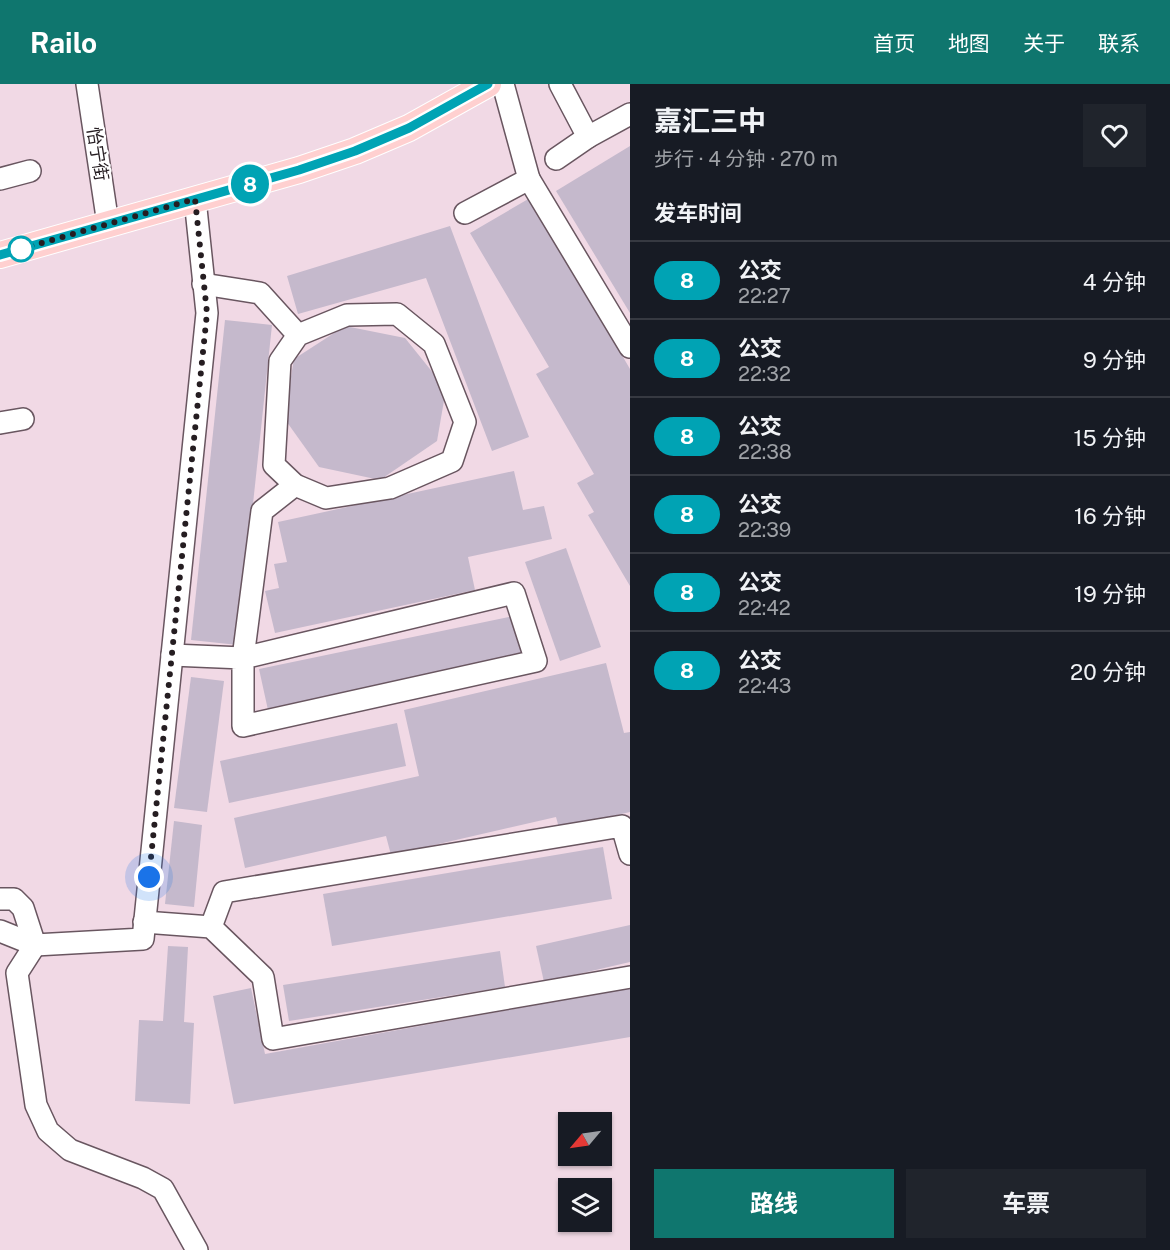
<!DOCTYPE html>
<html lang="zh">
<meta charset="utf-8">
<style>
:root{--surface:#171b24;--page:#20242c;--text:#f1f3f6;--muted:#9ea1a6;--line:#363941;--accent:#0f766e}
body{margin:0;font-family:"Public Sans","Noto Sans SC",sans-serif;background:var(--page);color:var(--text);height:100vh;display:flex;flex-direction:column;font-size:22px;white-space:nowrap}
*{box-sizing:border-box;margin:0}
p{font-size:20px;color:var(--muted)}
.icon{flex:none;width:33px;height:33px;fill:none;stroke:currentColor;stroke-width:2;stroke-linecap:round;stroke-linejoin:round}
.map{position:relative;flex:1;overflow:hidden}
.details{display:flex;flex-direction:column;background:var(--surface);width:540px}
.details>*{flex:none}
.badge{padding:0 12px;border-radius:20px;font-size:21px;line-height:39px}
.needle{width:39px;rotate:241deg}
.controls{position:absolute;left:558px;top:1028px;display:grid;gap:12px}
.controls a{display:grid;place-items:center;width:54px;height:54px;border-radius:0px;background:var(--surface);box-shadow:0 2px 4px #0004;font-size:30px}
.you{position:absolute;width:30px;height:30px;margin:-15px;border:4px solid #fff;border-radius:50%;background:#1a73e8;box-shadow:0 0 0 9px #1a73e833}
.map>.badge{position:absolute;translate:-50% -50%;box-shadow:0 0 0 3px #fff}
h2{padding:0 24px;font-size:22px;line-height:54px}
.round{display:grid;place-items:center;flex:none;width:63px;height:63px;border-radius:0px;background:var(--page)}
.summary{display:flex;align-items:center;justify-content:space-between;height:102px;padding:0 24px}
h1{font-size:28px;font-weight:700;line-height:45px}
.button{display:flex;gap:12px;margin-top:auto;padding:12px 24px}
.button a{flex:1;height:69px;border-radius:0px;background:var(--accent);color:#fff;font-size:24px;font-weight:700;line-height:69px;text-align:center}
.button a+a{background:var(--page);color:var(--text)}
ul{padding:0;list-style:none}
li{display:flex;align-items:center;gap:18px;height:78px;padding:0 24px;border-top:2px solid var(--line)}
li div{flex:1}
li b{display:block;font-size:22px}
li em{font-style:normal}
li .badge{min-width:66px;font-weight:700;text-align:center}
header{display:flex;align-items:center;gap:36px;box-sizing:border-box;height:84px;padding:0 30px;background:var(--accent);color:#fff}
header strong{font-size:28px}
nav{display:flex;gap:33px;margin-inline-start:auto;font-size:21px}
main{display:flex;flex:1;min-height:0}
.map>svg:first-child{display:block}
</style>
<header>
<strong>Railo</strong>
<nav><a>首页</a><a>地图</a><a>关于</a><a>联系</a></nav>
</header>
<main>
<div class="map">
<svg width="630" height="1166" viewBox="0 0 630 1166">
<rect width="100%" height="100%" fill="#f1d9e5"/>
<g fill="#c5b9cc">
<path d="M 630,62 L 630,229 L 556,107 Z"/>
<path d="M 530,114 L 630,285 L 630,502 L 588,431 L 594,428 L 577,399 L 594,390 L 536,290 L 549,283 L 470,149 Z"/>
<path d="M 450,142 L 529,353 L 492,367 L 426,194 L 298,230 L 287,192 Z"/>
<path d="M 225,236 L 272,241 L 238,561 L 191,556 Z"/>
<path d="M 345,242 L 405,254 L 446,305 L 437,357 L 380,396 L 319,383 L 284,334 L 294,275 Z"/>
<path d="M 514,387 L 523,426 L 544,422 L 552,455 L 468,473 L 475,506 L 275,549 L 265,507 L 279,504 L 274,480 L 287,478 L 278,438 Z"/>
<path d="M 566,464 L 601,563 L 560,577 L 525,478 Z"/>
<path d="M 513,532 L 522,573 L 268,626 L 259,585 Z"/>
<path d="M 606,579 L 624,649 L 630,648 L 630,728 L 559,744 L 556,733 L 391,771 L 386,752 L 245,784 L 234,734 L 419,692 L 404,626 Z"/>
<path d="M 191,593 L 224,597 L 207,728 L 174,724 Z"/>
<path d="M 397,639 L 406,682 L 229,719 L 220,677 Z"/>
<path d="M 174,737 L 202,741 L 194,823 L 165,820 Z"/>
<path d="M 603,763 L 612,815 L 332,862 L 323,810 Z"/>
<path d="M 630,841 L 630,878 L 544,898 L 536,862 Z"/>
<path d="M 168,862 L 188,863 L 184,938 L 194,939 L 190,1020 L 135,1017 L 139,936 L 163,937 Z"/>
<path d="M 500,867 L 505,903 L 289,937 L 283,901 Z"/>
<path d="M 251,904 L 265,970 L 630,904 L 630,953 L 234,1020 L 213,912 Z"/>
</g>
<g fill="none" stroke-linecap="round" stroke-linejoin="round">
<defs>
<g id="minor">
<path d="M 87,0 L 108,140"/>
<path d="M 560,0 L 588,53 L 630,30"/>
<path d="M 556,75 L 588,53"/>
<path d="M 0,95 L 30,87"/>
<path d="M 529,95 L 630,263"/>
<path d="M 465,129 L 529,95 L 503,0"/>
<path d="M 203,200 L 260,209 L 298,251 L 347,231 L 397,230 L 434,260 L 465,338 L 452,377 L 390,404 L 326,414 L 295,401 L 274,381 L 280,277 L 298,251"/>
<path d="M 0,339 L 23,335"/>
<path d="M 172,571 L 243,574 L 243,642 L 536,577 L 514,509 L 243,574 L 262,427 L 295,401"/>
<path d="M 0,815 L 14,815 L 23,824 L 35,861 L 17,889 L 36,1021 L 48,1047 L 70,1066 L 143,1094 L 163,1105 L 197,1166"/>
<path d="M 144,838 L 211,843 L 263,893 L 273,955 L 630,893"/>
<path d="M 211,843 L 224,808 L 622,742 L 630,770"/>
<path d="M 0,847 L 35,861 L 143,855 L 207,229 L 195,115"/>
</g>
<path id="major" d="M 0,171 L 299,86 L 355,67 L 409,44 L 488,0"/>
</defs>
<use href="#minor" stroke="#695660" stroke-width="24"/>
<use href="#major" stroke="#fff" stroke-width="28"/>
<use href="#minor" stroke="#fff" stroke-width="21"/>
<use href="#major" stroke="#ffd0d0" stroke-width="26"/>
</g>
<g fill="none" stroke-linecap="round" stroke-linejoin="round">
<defs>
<path id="line" d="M 0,171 L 299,86 L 355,67 L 409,44 L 488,0"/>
</defs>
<use href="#line" stroke="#fff" stroke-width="14"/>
<use href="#line" stroke="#00a3b4" stroke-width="9"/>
<path stroke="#251d21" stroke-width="6" stroke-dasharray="0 10.8" d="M 21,165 L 195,115 L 207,229 L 149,793"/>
</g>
<circle fill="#fff" stroke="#00a3b4" stroke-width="3" cx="21" cy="165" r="12"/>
<g text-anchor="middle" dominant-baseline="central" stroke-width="4.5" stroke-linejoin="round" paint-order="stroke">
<g font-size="18" fill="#251d21" stroke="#fff">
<text transform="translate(98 70) rotate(81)">怡宁街</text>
</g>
</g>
</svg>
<div class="controls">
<a><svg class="needle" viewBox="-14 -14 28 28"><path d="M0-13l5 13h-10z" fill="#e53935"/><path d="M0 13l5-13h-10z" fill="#9ea1a6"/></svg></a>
<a><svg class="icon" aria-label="layers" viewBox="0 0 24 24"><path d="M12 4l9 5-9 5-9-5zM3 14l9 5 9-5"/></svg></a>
</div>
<div class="you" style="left:149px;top:793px"></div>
<b class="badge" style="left:250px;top:100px;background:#00a3b4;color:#fff">8</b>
</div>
<section class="details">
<div class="summary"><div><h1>嘉汇三中</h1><p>步行 · 4 分钟 · 270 m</p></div><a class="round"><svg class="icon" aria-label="heart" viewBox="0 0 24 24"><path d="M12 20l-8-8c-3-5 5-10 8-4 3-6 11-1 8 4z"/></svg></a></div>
<h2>发车时间</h2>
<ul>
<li><span class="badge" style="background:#00a3b4;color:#fff">8</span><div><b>公交</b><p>22:27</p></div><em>4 分钟</em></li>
<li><span class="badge" style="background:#00a3b4;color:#fff">8</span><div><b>公交</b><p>22:32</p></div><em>9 分钟</em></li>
<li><span class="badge" style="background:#00a3b4;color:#fff">8</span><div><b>公交</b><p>22:38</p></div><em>15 分钟</em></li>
<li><span class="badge" style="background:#00a3b4;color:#fff">8</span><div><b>公交</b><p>22:39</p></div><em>16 分钟</em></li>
<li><span class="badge" style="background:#00a3b4;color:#fff">8</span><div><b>公交</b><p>22:42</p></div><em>19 分钟</em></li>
<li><span class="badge" style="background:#00a3b4;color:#fff">8</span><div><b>公交</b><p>22:43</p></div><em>20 分钟</em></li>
</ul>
<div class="button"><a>路线</a><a>车票</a></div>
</section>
</main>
